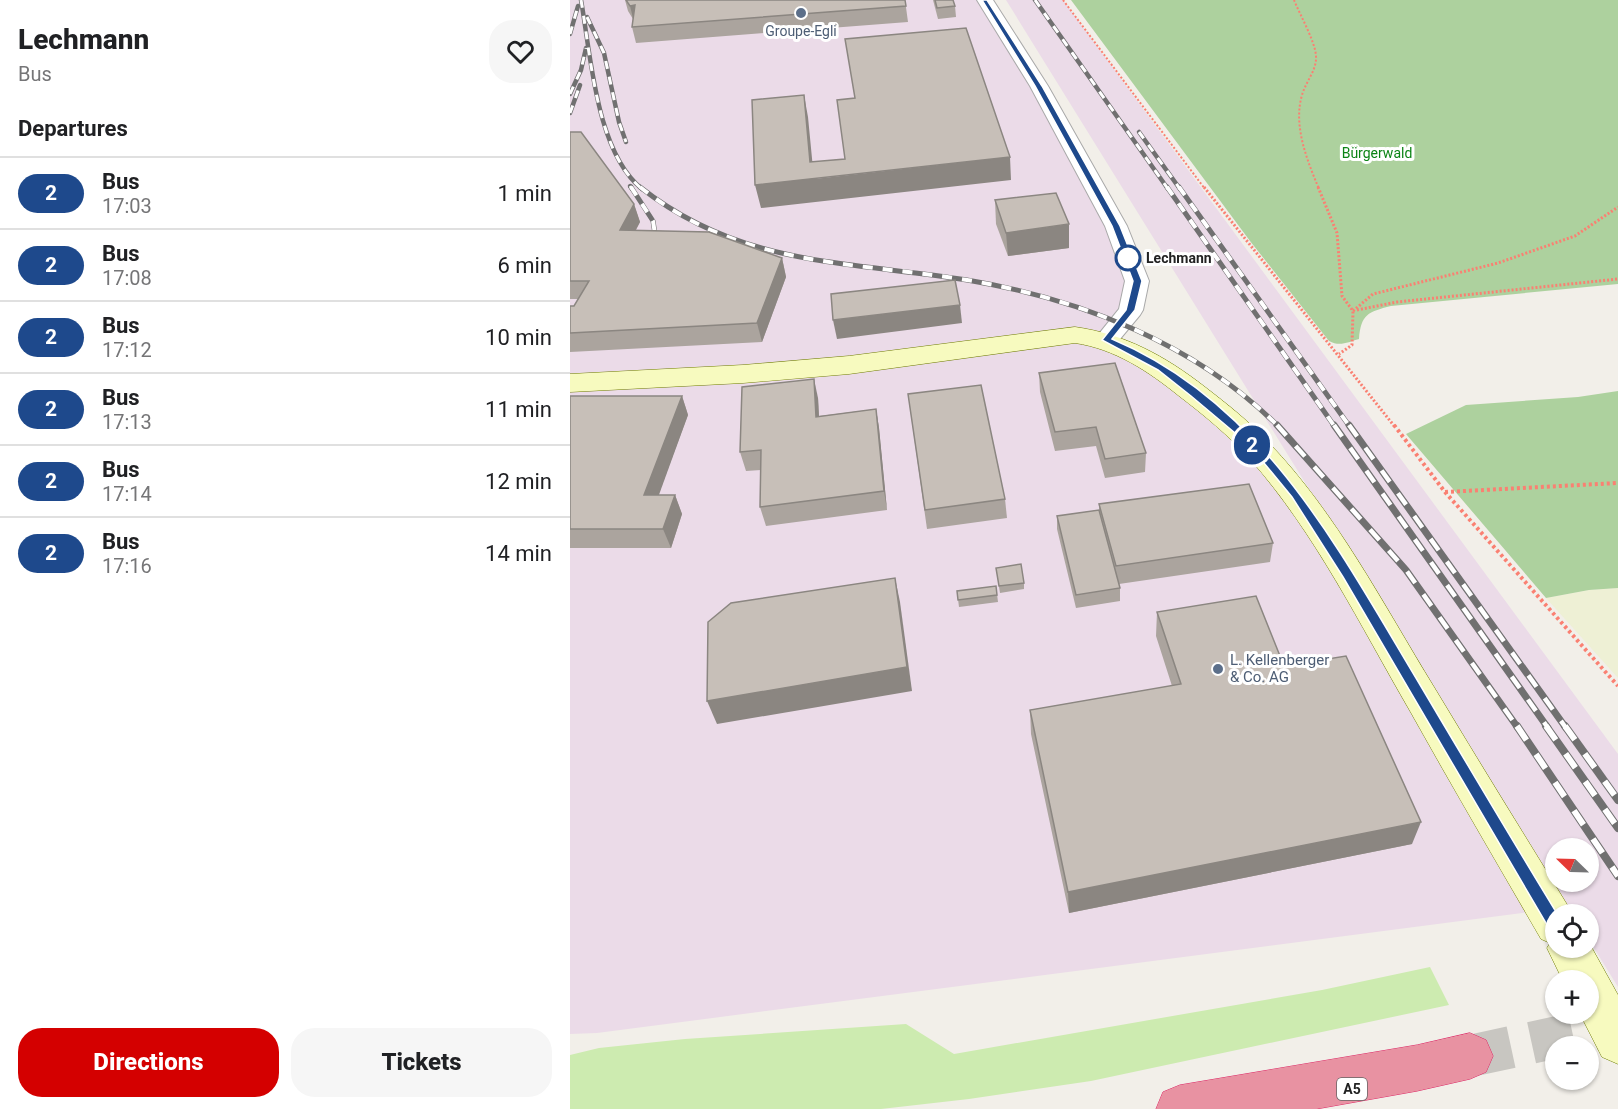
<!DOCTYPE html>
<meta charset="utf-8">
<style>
:root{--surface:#fff;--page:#f6f6f6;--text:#202124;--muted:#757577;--line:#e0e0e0;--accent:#d40000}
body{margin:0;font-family:Roboto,sans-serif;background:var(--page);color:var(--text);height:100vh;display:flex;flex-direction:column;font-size:22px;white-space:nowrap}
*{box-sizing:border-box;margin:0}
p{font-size:20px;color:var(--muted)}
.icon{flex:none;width:33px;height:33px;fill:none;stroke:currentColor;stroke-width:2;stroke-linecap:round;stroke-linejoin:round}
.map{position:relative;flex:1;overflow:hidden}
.side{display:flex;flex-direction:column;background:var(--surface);width:570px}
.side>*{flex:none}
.badge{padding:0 12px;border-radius:20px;font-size:21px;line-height:39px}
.needle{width:39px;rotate:293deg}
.buttons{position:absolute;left:975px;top:838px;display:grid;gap:12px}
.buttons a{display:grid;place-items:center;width:54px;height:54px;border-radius:50%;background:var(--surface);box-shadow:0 2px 4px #0004;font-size:30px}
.map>.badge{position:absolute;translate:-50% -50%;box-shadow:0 0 0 3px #fff}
h2{padding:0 18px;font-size:22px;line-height:54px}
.round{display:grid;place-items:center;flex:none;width:63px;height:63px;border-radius:24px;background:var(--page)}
.headline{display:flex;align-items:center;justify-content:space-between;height:102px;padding:0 18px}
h1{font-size:28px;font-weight:800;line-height:45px}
.primary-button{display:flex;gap:12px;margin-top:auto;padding:12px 18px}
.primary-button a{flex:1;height:69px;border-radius:24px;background:var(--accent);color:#fff;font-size:24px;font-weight:800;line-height:69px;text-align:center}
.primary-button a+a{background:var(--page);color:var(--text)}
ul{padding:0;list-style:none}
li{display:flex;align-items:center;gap:18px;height:72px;padding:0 18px;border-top:2px solid var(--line)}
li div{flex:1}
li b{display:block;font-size:22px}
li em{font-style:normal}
li .badge{min-width:66px;font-weight:700;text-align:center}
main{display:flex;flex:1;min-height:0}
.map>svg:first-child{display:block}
</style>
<main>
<section class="side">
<div class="headline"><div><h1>Lechmann</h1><p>Bus</p></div><a class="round"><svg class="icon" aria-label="heart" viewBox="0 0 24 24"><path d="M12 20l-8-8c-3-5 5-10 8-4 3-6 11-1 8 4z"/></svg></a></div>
<h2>Departures</h2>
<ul>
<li><span class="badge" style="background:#1e498c;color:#fff">2</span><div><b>Bus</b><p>17:03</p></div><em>1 min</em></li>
<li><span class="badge" style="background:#1e498c;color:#fff">2</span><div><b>Bus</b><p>17:08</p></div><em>6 min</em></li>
<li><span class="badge" style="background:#1e498c;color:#fff">2</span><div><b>Bus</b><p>17:12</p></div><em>10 min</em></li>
<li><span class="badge" style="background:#1e498c;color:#fff">2</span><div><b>Bus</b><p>17:13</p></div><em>11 min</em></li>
<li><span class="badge" style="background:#1e498c;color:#fff">2</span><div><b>Bus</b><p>17:14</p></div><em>12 min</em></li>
<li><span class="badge" style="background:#1e498c;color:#fff">2</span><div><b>Bus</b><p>17:16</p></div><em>14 min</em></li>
</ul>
<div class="primary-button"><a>Directions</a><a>Tickets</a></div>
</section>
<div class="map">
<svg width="1048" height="1109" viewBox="0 0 1048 1109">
<rect width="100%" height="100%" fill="#f2efe9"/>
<g fill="#ebdbe8" fill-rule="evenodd">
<path d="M 0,0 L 415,0 L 567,281 L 537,339 L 698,460 L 976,910 L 27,1033 L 0,1034 Z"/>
<path d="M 436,0 L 493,0 L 1048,754 L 1048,987 L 1019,940 L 1018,915 L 1003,915 ZM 986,849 L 1018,849 L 1018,882 L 986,882 Z"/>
</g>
<path fill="#eef0d5" d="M 1048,588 L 1048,678 L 976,598 L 1019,590 Z"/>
<path fill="#cdebb0" d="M 860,967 L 879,1005 L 521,1081 L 399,1099 L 311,1109 L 0,1109 L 0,1055 L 29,1048 L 115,1039 L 336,1024 L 384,1054 L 752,990 Z"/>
<g fill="#add19e">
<path d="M 501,0 L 1048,0 L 1048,284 L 821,306 C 798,312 791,314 789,339 C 778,342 770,347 759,341 L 680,241 Z"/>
<path d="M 1048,391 L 1048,588 L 1019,590 L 976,598 L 836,434 L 896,405 L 1008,397 Z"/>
</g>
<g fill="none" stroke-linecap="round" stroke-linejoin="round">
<path stroke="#c8c6c1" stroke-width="42" stroke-dasharray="42 21" stroke-linecap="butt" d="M 900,1056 L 1048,1024"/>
<defs>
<path id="street" d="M 407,0 L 423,0 L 478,86 L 557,226 L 579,281 L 573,310 L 570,315 L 545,345 L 536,348 L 527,345 L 524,340 L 549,309 L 555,281 L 535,226 L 460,86 Z"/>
<path id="secondary" d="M 505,327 C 555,334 595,356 635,387 C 657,404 680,422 699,443 C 767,514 813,604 864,687 C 909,762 955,836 1001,911 L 1003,915 L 986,915 L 986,948 L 1018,948 L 1018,941 L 1048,995 L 1048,1064 L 1032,1057 L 1010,1014 L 1018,1014 L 1018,981 L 993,981 L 977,948 L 980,943 L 971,939 C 927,863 883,788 840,711 C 790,625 746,534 680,459 C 658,435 634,415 609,396 C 578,371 545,349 505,343 L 279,374 L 173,383 L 0,392 L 0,374 L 173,365 L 279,356 Z"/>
<path id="highway" d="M 900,1033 L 916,1040 L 923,1056 L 916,1072 L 900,1079 L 847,1091 L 746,1109 L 586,1109 L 593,1092 L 610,1085 L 847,1045 Z"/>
</defs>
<use href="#street" stroke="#a9a9a9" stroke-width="2"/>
<use href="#secondary" stroke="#707d05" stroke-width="1"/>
<use href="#highway" stroke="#dc2a67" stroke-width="1"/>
<g stroke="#fa8072" stroke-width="2" stroke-dasharray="2 2" stroke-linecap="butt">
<path d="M 493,0 L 635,189"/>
<path d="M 724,0 C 730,15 745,41 746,56 C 747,70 736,81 732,95 C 723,126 737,160 749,189"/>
</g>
<g stroke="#fa8072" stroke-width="3" stroke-dasharray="2 2" stroke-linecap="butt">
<path d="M 634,187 L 825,427"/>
<path d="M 748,187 L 767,233 L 772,296 L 783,311 L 782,345 L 769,354"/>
<path d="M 787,310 L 827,302 L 1048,279"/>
<path d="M 783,311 L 803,294 L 928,263 L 1005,236 L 1048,207"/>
</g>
<g stroke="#fa8072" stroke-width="4" stroke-dasharray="3 3" stroke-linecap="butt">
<path d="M 824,425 L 875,492 L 1048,686"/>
<path d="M 875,492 L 1048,483"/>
</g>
<use href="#street" fill="#fff" fill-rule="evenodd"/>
<use href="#secondary" fill="#f7fabf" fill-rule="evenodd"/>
<use href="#highway" fill="#e892a2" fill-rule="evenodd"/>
<defs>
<g id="rail-far3">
<path d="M 11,0 C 21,56 26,152 72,189"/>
<path d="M 465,0 L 598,189"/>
<path d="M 17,17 L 34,53 L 49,122 L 56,142"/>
<path d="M 0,34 L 8,6"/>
<path d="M 0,94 L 11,70 L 16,48"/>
<path d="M 0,113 L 10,85"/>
<path d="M 569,132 L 610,189"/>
<path d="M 60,186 L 62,189"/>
</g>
<g id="rail-far2">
<path d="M 61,187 L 83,221 L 87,247"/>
<path d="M 70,187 C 171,267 278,261 397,280 C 511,299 626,344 709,427"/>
<path d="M 597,187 L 765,427"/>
<path d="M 609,187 L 780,427"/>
</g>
<g id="rail-far1">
<path d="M 707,425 L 836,570 L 948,728"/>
<path d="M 764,425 L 978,728"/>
<path d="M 779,425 L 996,728"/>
</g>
<g id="rail">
<path d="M 947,726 L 1048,876"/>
<path d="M 976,726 L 1048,828"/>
<path d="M 995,726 L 1048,800"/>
</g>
</defs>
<use href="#rail-far3" stroke="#707070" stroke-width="4.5"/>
<use href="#rail-far2" stroke="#707070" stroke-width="5"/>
<use href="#rail-far1" stroke="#707070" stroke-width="7"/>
<use href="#rail" stroke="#707070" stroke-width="8"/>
<use href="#rail-far3" stroke="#fff" stroke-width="3" stroke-dasharray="8" stroke-linecap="butt"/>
<use href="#rail-far2" stroke="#fff" stroke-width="4" stroke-dasharray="10" stroke-linecap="butt"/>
<use href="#rail-far1" stroke="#fff" stroke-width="4.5" stroke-dasharray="14" stroke-linecap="butt"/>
<use href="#rail" stroke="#fff" stroke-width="6" stroke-dasharray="17" stroke-linecap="butt"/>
</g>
<g fill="#aba49e">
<path d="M 55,0 L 335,0 L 338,22 L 66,43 L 62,27 L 63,19 L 58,11 Z"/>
<path d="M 363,0 L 383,0 L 385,6 L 386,17 L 368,19 Z"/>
<path d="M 0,132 L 64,204 L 70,222 L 66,230 L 212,258 L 216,277 L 192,342 L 0,352 L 0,306 L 4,306 L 8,299 L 0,299 Z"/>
<path d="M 425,200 L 499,248 L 438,256 L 426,224 Z"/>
<path d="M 469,373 L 576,453 L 575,472 L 535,478 L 526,446 L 485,451 L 470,392 Z"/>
<path d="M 338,394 L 435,499 L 437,518 L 357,529 Z"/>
<path d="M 0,396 L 112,396 L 118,415 L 88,495 L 105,495 L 112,514 L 101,548 L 0,548 Z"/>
<path d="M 248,398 L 249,416 L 306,409 L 309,428 L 317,510 L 196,526 L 190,507 L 191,470 L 176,471 L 170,452 Z"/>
<path d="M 529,504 L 703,543 L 700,562 L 549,584 L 550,588 L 550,601 L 506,608 L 487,529 L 487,516 L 529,510 Z"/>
<path d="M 426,568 L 454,583 L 454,589 L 430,593 Z"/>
<path d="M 426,586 L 428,602 L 389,607 L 387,591 Z"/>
<path d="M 587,612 L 714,666 L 842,844 L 499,913 L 461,734 L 460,710 L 602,686 L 586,636 Z"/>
</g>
<g fill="#8b8681">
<path d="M 65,5 L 64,22 L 60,6 Z"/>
<path d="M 234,95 L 238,117 L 244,179 L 440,157 L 441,180 L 191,208 L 185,185 Z"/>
<path d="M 64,204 L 70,222 L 56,248 L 50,230 Z"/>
<path d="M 499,224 L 499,248 L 438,256 L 436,233 Z"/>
<path d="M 212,258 L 216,277 L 192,342 L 187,323 Z"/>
<path d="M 390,305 L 392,323 L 267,339 L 263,320 Z"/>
<path d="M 244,379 L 248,398 L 250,436 L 246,417 Z"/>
<path d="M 112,396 L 118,415 L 82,514 L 74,495 Z"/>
<path d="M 306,409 L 309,428 L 317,510 L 314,491 Z"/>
<path d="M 105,495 L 112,514 L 101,548 L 93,529 Z"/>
<path d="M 325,578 L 330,602 L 342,691 L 147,724 L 137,701 Z"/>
<path d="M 851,822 L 842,844 L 499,913 L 498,892 Z"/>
</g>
<g fill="#c7bfb8" stroke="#8b8681" stroke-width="1.5">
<path d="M 56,0 L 335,0 L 336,6 L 62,27 L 65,5 L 60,6 Z"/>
<path d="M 365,0 L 383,0 L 385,6 L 367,8 Z"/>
<path d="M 396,28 L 440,157 L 185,185 L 182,100 L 234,95 L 240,162 L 275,159 L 267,100 L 285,98 L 275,39 Z"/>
<path d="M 0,132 L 11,132 L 64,204 L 50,230 L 139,232 L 212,258 L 187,323 L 0,333 L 0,306 L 4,306 L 19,281 L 0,281 Z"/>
<path d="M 486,193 L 499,224 L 436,233 L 425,200 Z"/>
<path d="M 385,280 L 390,305 L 263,320 L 261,294 Z"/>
<path d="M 545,363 L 576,453 L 535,459 L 526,427 L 485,432 L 469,373 Z"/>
<path d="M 244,379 L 246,417 L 306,409 L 314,491 L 190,507 L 191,450 L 170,452 L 172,387 Z"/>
<path d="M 411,385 L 435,499 L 355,510 L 338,394 Z"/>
<path d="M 0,396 L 112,396 L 74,495 L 105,495 L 93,529 L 0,529 Z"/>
<path d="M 679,484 L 703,543 L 546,566 L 529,504 Z"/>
<path d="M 529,510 L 550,588 L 506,595 L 487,516 Z"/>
<path d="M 451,564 L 454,583 L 429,586 L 426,568 Z"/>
<path d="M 325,578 L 337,667 L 137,701 L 138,622 L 161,603 Z"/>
<path d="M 426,586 L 427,595 L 388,600 L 387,591 Z"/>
<path d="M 686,596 L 714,666 L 776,656 L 851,822 L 498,892 L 460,710 L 611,684 L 587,612 Z"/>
</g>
<path fill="#1e498c" stroke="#fff" stroke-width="1.5" d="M 412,0 L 417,0 L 472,86 L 550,226 L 572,281 L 565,310 L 542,339 C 692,402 767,546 846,678 C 894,759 942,840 991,920 L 993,925 L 991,930 L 986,933 L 980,930 L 773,577 L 722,497 L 694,463 L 665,433 L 621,396 L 588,370 L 532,340 L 556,310 L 563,281 L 542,226 L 465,86 Z"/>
<g fill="#5c6f8a" stroke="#fff" stroke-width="2">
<circle cx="231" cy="13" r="6"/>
<circle cx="648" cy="669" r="6"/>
</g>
<circle fill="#fff" stroke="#1e498c" stroke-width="3" cx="558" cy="258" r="12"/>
<g text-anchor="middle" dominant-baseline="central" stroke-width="6" stroke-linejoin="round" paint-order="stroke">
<g font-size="14" fill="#4e5e75" stroke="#fff">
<text x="231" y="31">Groupe-Egli</text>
</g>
<g font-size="14" fill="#0c8416" stroke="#fff">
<text x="807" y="153">Bürgerwald</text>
</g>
<g font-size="14" font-weight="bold" fill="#222" stroke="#fff" text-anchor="start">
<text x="576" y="258">Lechmann</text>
</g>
<rect fill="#fff" stroke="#646464" stroke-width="1.5" x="767" y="1078" width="30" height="22" rx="4.5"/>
<g font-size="14" font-weight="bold" fill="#222">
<text x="782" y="1089">A5</text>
</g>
<g font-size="15" fill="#4e5e75" stroke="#fff" text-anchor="start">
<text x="660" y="660">L. Kellenberger<tspan x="660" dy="17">&amp; Co. AG</tspan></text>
</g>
</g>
</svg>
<div class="buttons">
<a><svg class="needle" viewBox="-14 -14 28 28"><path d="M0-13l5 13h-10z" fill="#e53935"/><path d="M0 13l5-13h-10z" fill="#757577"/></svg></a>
<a><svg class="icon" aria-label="locate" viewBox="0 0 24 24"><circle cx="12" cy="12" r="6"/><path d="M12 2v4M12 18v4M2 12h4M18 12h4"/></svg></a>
<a>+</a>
<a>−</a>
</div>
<b class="badge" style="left:682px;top:445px;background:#1e498c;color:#fff">2</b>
</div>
</main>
